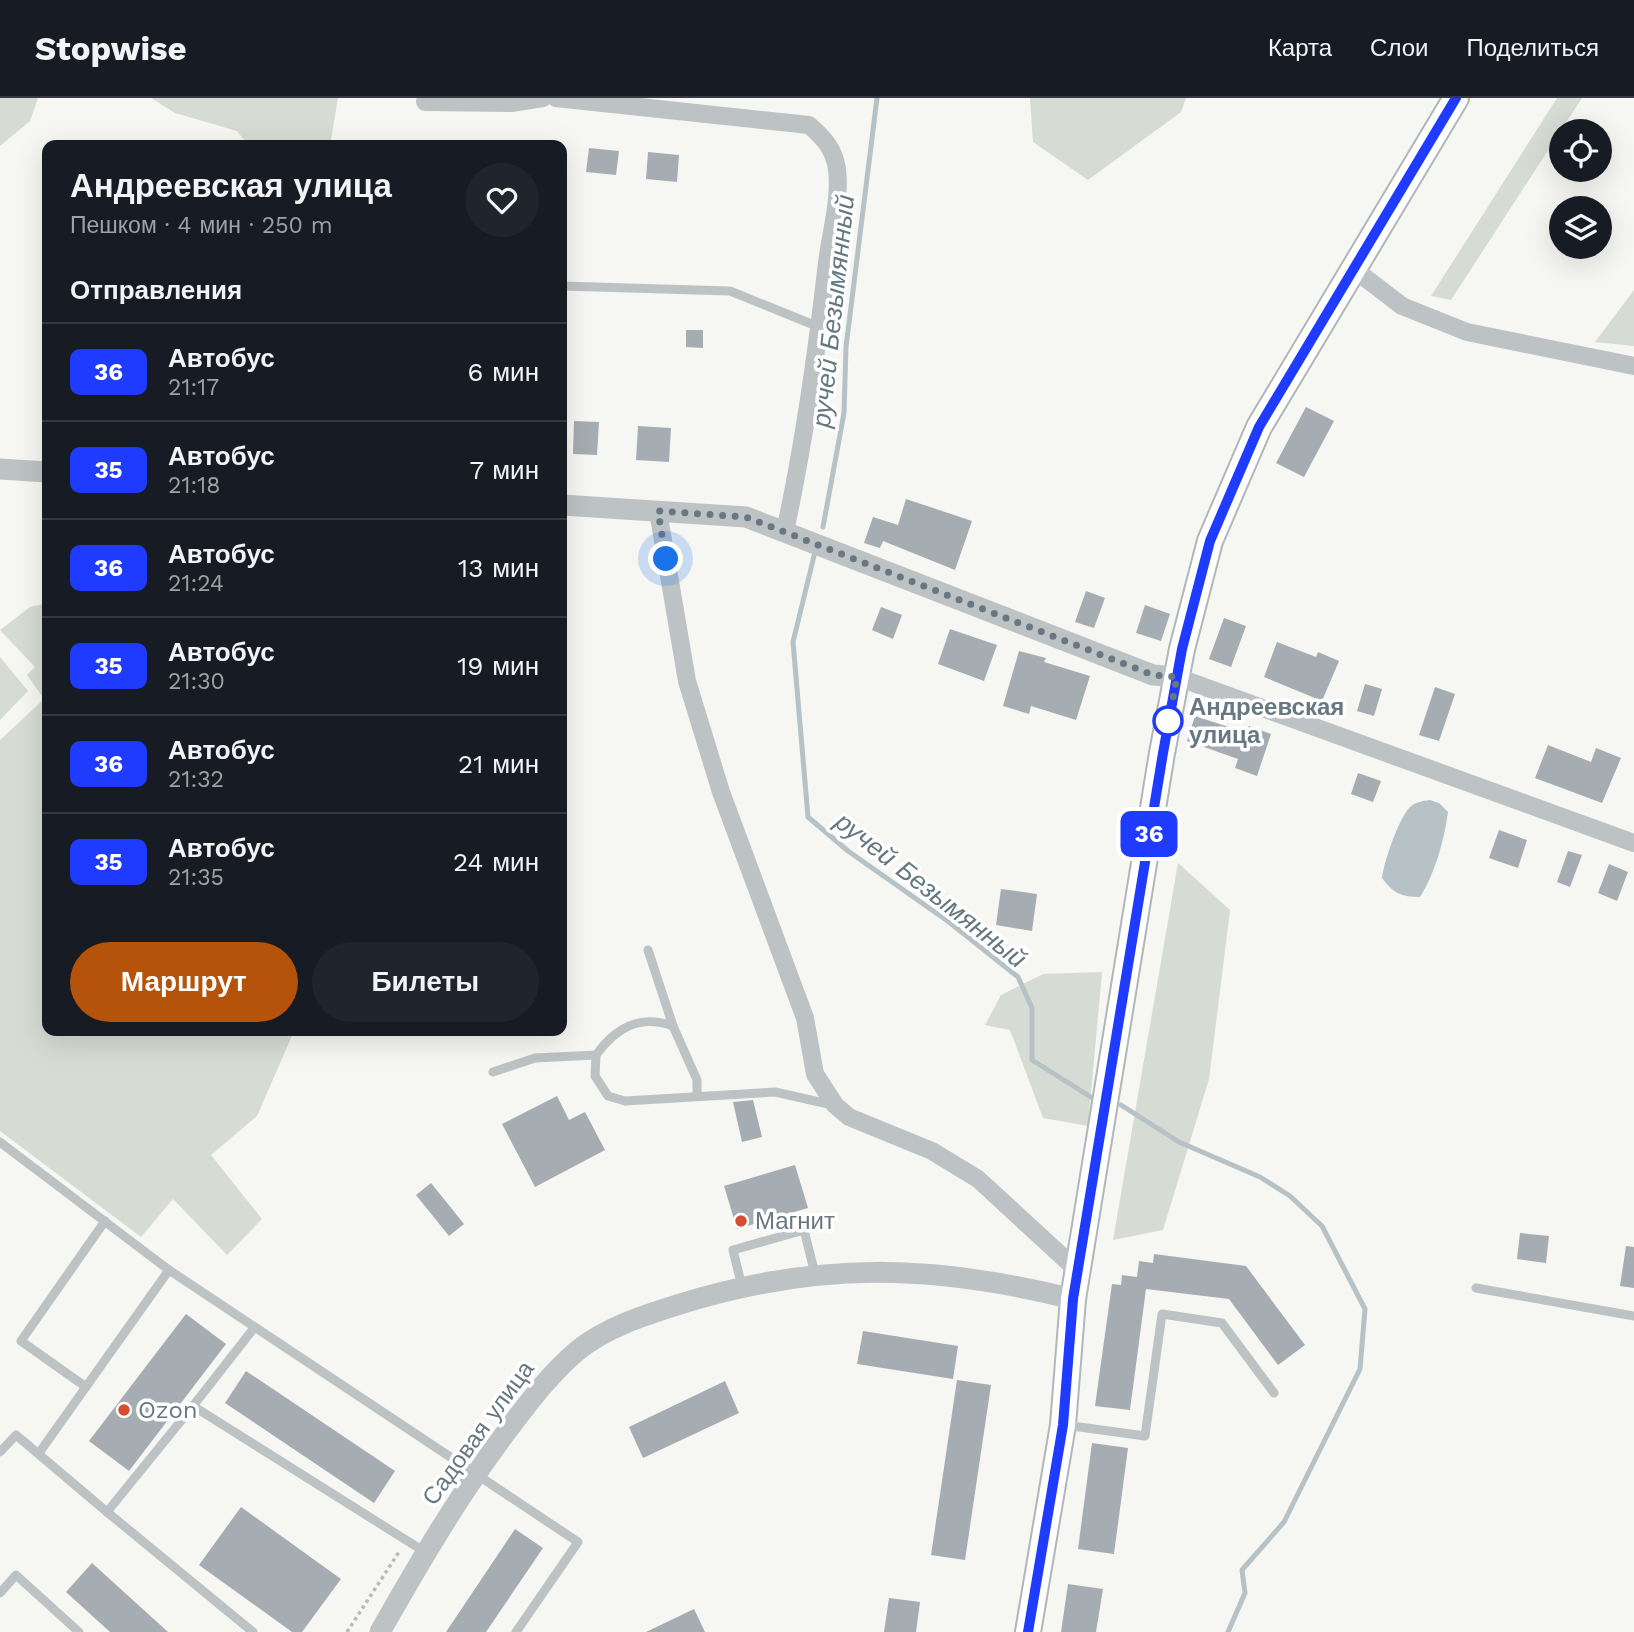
<!DOCTYPE html>
<html lang="ru">
<meta charset="utf-8">
<style>
:root{--surface:#171b24;--page:#20242c;--text:#f1f3f6;--muted:#9ea1a6;--line:#363941;--accent:#b45309}
body{margin:0;font-family:"Work Sans",sans-serif;background:var(--page);color:var(--text);height:100vh;display:flex;flex-direction:column;font-size:26px;white-space:nowrap}
*{box-sizing:border-box;margin:0}
p{font-size:23px;color:var(--muted)}
.icon{flex:none;width:38px;height:38px;fill:none;stroke:currentColor;stroke-width:2;stroke-linecap:round;stroke-linejoin:round}
.map{position:relative;flex:1;overflow:hidden}
.side{position:absolute;left:42px;top:42px;width:525px;height:896px;display:flex;flex-direction:column;background:var(--surface);border-radius:14px;box-shadow:0 7px 28px #0002}
.side>*{flex:none}
.badge{padding:0 14px;border-radius:10px;font-size:24px;line-height:46px}
.tools{position:absolute;left:1549px;top:21px;display:grid;gap:14px}
.tools a{display:grid;place-items:center;width:63px;height:63px;border-radius:50%;background:var(--surface);box-shadow:0 7px 28px #0002;font-size:35px}
.you{position:absolute;width:35px;height:35px;margin:-18px;border:5px solid #fff;border-radius:50%;background:#1a73e8;box-shadow:0 0 0 10px #1a73e833}
.map>.badge{position:absolute;translate:-50% -50%;box-shadow:0 0 0 4px #fff}
h2{padding:0 28px;font-size:26px;line-height:63px}
.round{display:grid;place-items:center;flex:none;width:74px;height:74px;border-radius:37px;background:var(--page)}
.summary{display:flex;align-items:center;justify-content:space-between;height:119px;padding:0 28px}
h1{font-size:33px;font-weight:600;line-height:52px}
.action{display:flex;gap:14px;margin-top:auto;padding:14px 28px}
.action a{flex:1;height:80px;border-radius:42px;background:var(--accent);color:#fff;font-size:28px;font-weight:600;line-height:80px;text-align:center}
.action a+a{background:var(--page);color:var(--text)}
ul{padding:0;list-style:none}
li{display:flex;align-items:center;gap:21px;height:98px;padding:0 28px;border-top:2px solid var(--line)}
li div{flex:1}
li b{display:block;font-size:26px}
li em{font-style:normal}
li .badge{min-width:77px;font-weight:700;text-align:center}
header{display:flex;align-items:center;gap:42px;box-sizing:border-box;height:98px;padding:0 35px;background:var(--surface);border-bottom:2px solid var(--line)}
header strong{font-size:33px}
nav{display:flex;gap:38px;margin-inline-start:auto;font-size:24px}
.map>svg:first-child{display:block}
</style>
<header>
<strong>Stopwise</strong>
<nav><a>Карта</a><a>Слои</a><a>Поделиться</a></nav>
</header>
<div class="map">
<svg width="1634" height="1534" viewBox="0 0 1634 1534">
<rect width="100%" height="100%" fill="#f6f6f3"/>
<g fill="#d6dbd3">
<path d="M 0,0 L 38,0 L 30,23 L 0,48 Z"/>
<path d="M 151,0 L 338,0 L 330,47 L 248,47 L 237,33 L 175,15 Z"/>
<path d="M 1030,0 L 1186,0 L 1181,14 L 1088,82 L 1033,44 Z"/>
<path d="M 1557,0 L 1582,0 L 1451,202 L 1431,198 Z"/>
<path d="M 1634,192 L 1634,248 L 1595,244 Z"/>
<path d="M 47,505 L 47,933 L 294,933 L 257,1018 L 211,1057 L 262,1121 L 227,1157 L 173,1101 L 141,1139 L 0,1033 L 0,642 L 44,601 L 27,577 L 35,569 L 0,532 L 30,509 Z"/>
<path d="M 0,559 L 28,593 L 0,622 Z"/>
<path d="M 1178,765 L 1230,812 L 1209,981 L 1163,1132 L 1113,1142 Z"/>
<path d="M 1102,874 L 1088,1028 L 1043,1020 L 1010,932 L 985,927 L 1001,897 L 1043,876 Z"/>
</g>
<path fill="#b6c2c5" d="M 1430,702 L 1439,705 L 1448,714 C 1444,743 1435,775 1420,799 C 1401,799 1393,795 1382,780 C 1384,763 1398,723 1409,710 C 1415,704 1422,703 1430,702 Z"/>
<g fill="none" stroke-linecap="round" stroke-linejoin="round">
<g stroke="#b6c2c5" stroke-width="5">
<path d="M 823,429 L 844,315 L 846,249 L 877,0"/>
<path d="M 814,458 L 793,544 L 808,719 L 848,753 L 949,824 L 1018,879 L 1032,910 L 1032,962 L 1094,1001"/>
<path d="M 1121,1007 L 1179,1044 L 1260,1079 L 1290,1098 L 1322,1128 L 1365,1211 L 1360,1271 L 1284,1424 L 1242,1472 L 1245,1495 L 1228,1534"/>
</g>
</g>
<g fill="#a5adb2">
<path d="M 589,50 L 619,53 L 616,77 L 586,74 Z"/>
<path d="M 648,54 L 679,57 L 677,84 L 646,81 Z"/>
<path d="M 686,232 L 703,232 L 703,250 L 686,249 Z"/>
<path d="M 1306,309 L 1334,323 L 1304,379 L 1276,365 Z"/>
<path d="M 574,323 L 599,324 L 597,357 L 573,356 Z"/>
<path d="M 638,328 L 671,330 L 669,364 L 636,362 Z"/>
<path d="M 906,401 L 972,423 L 955,472 L 883,443 L 880,450 L 864,445 L 873,419 L 898,427 Z"/>
<path d="M 1086,493 L 1105,500 L 1094,530 L 1075,524 Z"/>
<path d="M 1145,507 L 1170,516 L 1161,543 L 1136,535 Z"/>
<path d="M 881,509 L 902,517 L 893,541 L 872,532 Z"/>
<path d="M 1224,520 L 1246,528 L 1231,569 L 1209,561 Z"/>
<path d="M 950,531 L 997,547 L 984,583 L 938,566 Z"/>
<path d="M 1277,544 L 1316,559 L 1318,554 L 1339,563 L 1322,603 L 1264,579 Z"/>
<path d="M 1019,553 L 1046,560 L 1044,564 L 1090,578 L 1076,622 L 1031,608 L 1029,616 L 1003,608 Z"/>
<path d="M 1365,586 L 1382,591 L 1374,618 L 1357,613 Z"/>
<path d="M 1435,589 L 1455,596 L 1439,643 L 1419,637 Z"/>
<path d="M 1195,618 L 1247,635 L 1249,628 L 1271,636 L 1257,678 L 1235,670 L 1238,661 L 1187,643 Z"/>
<path d="M 1548,647 L 1591,664 L 1596,650 L 1621,660 L 1602,705 L 1535,680 Z"/>
<path d="M 1358,675 L 1381,683 L 1373,704 L 1351,696 Z"/>
<path d="M 1499,732 L 1527,742 L 1518,770 L 1489,760 Z"/>
<path d="M 1568,753 L 1582,757 L 1570,789 L 1557,784 Z"/>
<path d="M 1609,766 L 1628,774 L 1617,803 L 1598,795 Z"/>
<path d="M 1001,791 L 1037,796 L 1032,833 L 996,827 Z"/>
<path d="M 557,998 L 569,1022 L 585,1014 L 605,1052 L 535,1089 L 502,1026 Z"/>
<path d="M 753,1002 L 762,1039 L 742,1044 L 733,1004 Z"/>
<path d="M 795,1067 L 808,1110 L 737,1131 L 724,1088 Z"/>
<path d="M 431,1085 L 464,1126 L 449,1138 L 416,1097 Z"/>
<path d="M 1520,1135 L 1549,1138 L 1546,1165 L 1517,1161 Z"/>
<path d="M 1626,1148 L 1634,1149 L 1634,1190 L 1620,1188 Z"/>
<path d="M 1154,1156 L 1246,1168 L 1305,1247 L 1278,1267 L 1229,1201 L 1146,1191 L 1130,1312 L 1095,1308 L 1112,1186 L 1121,1187 L 1122,1177 L 1137,1179 L 1139,1163 L 1153,1165 Z"/>
<path d="M 186,1216 L 226,1246 L 129,1373 L 89,1343 Z"/>
<path d="M 863,1233 L 958,1248 L 953,1281 L 857,1266 Z"/>
<path d="M 246,1273 L 395,1373 L 374,1405 L 225,1305 Z"/>
<path d="M 957,1282 L 991,1287 L 965,1462 L 931,1457 Z"/>
<path d="M 725,1283 L 739,1315 L 643,1360 L 629,1329 Z"/>
<path d="M 1092,1345 L 1128,1350 L 1114,1456 L 1078,1451 Z"/>
<path d="M 241,1409 L 341,1481 L 302,1534 L 292,1534 L 199,1467 Z"/>
<path d="M 515,1431 L 543,1450 L 486,1534 L 446,1534 Z"/>
<path d="M 92,1465 L 168,1534 L 110,1534 L 66,1494 Z"/>
<path d="M 1068,1486 L 1103,1491 L 1096,1534 L 1061,1534 Z"/>
<path d="M 889,1500 L 920,1504 L 916,1534 L 884,1534 Z"/>
<path d="M 694,1511 L 705,1534 L 646,1534 Z"/>
</g>
<g fill="none" stroke-linecap="round" stroke-linejoin="round">
<defs>
<path id="secondary" d="M 1028,1534 L 1063,1327 L 1073,1201 L 1162,655 L 1182,551 L 1210,443 L 1259,329 L 1456,0"/>
</defs>
<use href="#secondary" stroke="#b0b6ba" stroke-width="28"/>
<path stroke="#b8bbbd" stroke-width="3.5" stroke-dasharray="3.5 3.5" stroke-linecap="butt" d="M 347,1534 L 399,1454"/>
<g stroke="#bdc2c5" stroke-width="9">
<path d="M 562,188 L 730,193 L 819,229"/>
<path d="M 648,852 L 673,928 L 697,982 L 697,997"/>
<path d="M 596,957 C 616,929 640,916 673,928"/>
<path d="M 493,974 L 535,960 L 596,957 L 595,978 L 608,998 L 625,1003 L 775,994 L 833,1007"/>
<path d="M 0,1044 L 169,1172 L 578,1444 L 516,1534"/>
<path d="M 742,1189 L 733,1152 L 804,1132 L 815,1176"/>
<path d="M 1476,1190 L 1634,1218"/>
<path d="M 86,1289 L 21,1243 L 105,1123"/>
<path d="M 193,1308 L 254,1230"/>
<path d="M 1065,1327 L 1145,1338 L 1162,1216 L 1222,1225 L 1274,1295"/>
<path d="M 0,1354 L 16,1337 L 107,1414"/>
<path d="M 39,1355 L 169,1172"/>
<path d="M 0,1495 L 16,1477 L 79,1534"/>
<path d="M 253,1534 L 107,1414 L 193,1308 L 425,1454"/>
</g>
<g stroke="#bdc2c5" stroke-width="18">
<path d="M 556,0 L 809,27 C 824,40 834,51 837,71 C 841,104 829,140 826,173 C 816,260 804,346 785,433"/>
<path d="M 425,4 L 511,5 L 543,0"/>
<path d="M 1355,172 L 1402,208 L 1467,234 L 1634,268"/>
<path d="M 658,413 L 687,583 L 721,694 L 805,920 L 815,976 L 835,1007 L 849,1019 L 932,1053 L 978,1081 L 1078,1173"/>
<path d="M 1177,579 L 1634,745"/>
</g>
<g stroke="#bdc2c5" stroke-width="21">
<path d="M 0,371 L 47,374"/>
<path d="M 562,407 L 746,419 L 1153,577 L 1177,579"/>
<path d="M 380,1534 C 419,1465 459,1397 507,1333 C 529,1304 549,1277 577,1253 C 605,1230 642,1218 677,1207 C 817,1163 932,1166 1073,1201"/>
</g>
<use href="#secondary" stroke="#fff" stroke-width="24"/>
</g>
<g fill="none" stroke-linecap="round" stroke-linejoin="round">
<defs>
<path id="line" d="M 1028,1534 L 1063,1327 L 1073,1201 L 1163,655 L 1182,551 L 1210,443 L 1259,329 L 1456,0"/>
</defs>
<use href="#line" stroke="#fff" stroke-width="16"/>
<use href="#line" stroke="#1f3bff" stroke-width="10"/>
<path stroke="#677882" stroke-width="7" stroke-dasharray="0 12.6" d="M 666,461 L 658,413 L 746,419 L 1153,577 L 1177,579 L 1168,626 L 1168,623"/>
</g>
<circle fill="#fff" stroke="#1f3bff" stroke-width="3.5" cx="1168" cy="623" r="14"/>
<g fill="#d64c33" stroke="#fff" stroke-width="2.5">
<circle cx="741" cy="1123" r="7"/>
<circle cx="124" cy="1312" r="7"/>
</g>
<g text-anchor="middle" dominant-baseline="central" stroke-width="7" stroke-linejoin="round" paint-order="stroke">
<g font-size="24" font-weight="bold" fill="#677882" stroke="#fff" text-anchor="start">
<text x="1189" y="609">Андреевская<tspan x="1189" dy="28">улица</tspan></text>
</g>
<g font-size="24" fill="#677882" stroke="#fff" text-anchor="start">
<text x="755" y="1123">Магнит</text>
<text x="138" y="1312">Ozon</text>
</g>
<g font-size="24" fill="#677882" stroke="#fff">
<text transform="translate(478 1335) rotate(-54)">Садовая улица</text>
</g>
<g font-size="26" font-style="italic" fill="#63797f" stroke="#fff">
<text transform="translate(833 213) rotate(-84)">ручей Безымянный</text>
<text transform="translate(931 792) rotate(38)">ручей Безымянный</text>
</g>
</g>
</svg>
<div class="tools">
<a><svg class="icon" aria-label="locate" viewBox="0 0 24 24"><circle cx="12" cy="12" r="6"/><path d="M12 2v4M12 18v4M2 12h4M18 12h4"/></svg></a>
<a><svg class="icon" aria-label="layers" viewBox="0 0 24 24"><path d="M12 4l9 5-9 5-9-5zM3 14l9 5 9-5"/></svg></a>
</div>
<div class="you" style="left:666px;top:461px"></div>
<b class="badge" style="left:1149px;top:736px;background:#1f3bff;color:#fff">36</b>
<section class="side">
<div class="summary"><div><h1>Андреевская улица</h1><p>Пешком · 4 мин · 250 m</p></div><a class="round"><svg class="icon" aria-label="heart" viewBox="0 0 24 24"><path d="M12 20l-8-8c-3-5 5-10 8-4 3-6 11-1 8 4z"/></svg></a></div>
<h2>Отправления</h2>
<ul>
<li><span class="badge" style="background:#1f3bff;color:#fff">36</span><div><b>Автобус</b><p>21:17</p></div><em>6 мин</em></li>
<li><span class="badge" style="background:#1f3bff;color:#fff">35</span><div><b>Автобус</b><p>21:18</p></div><em>7 мин</em></li>
<li><span class="badge" style="background:#1f3bff;color:#fff">36</span><div><b>Автобус</b><p>21:24</p></div><em>13 мин</em></li>
<li><span class="badge" style="background:#1f3bff;color:#fff">35</span><div><b>Автобус</b><p>21:30</p></div><em>19 мин</em></li>
<li><span class="badge" style="background:#1f3bff;color:#fff">36</span><div><b>Автобус</b><p>21:32</p></div><em>21 мин</em></li>
<li><span class="badge" style="background:#1f3bff;color:#fff">35</span><div><b>Автобус</b><p>21:35</p></div><em>24 мин</em></li>
</ul>
<div class="action"><a>Маршрут</a><a>Билеты</a></div>
</section>
</div>
